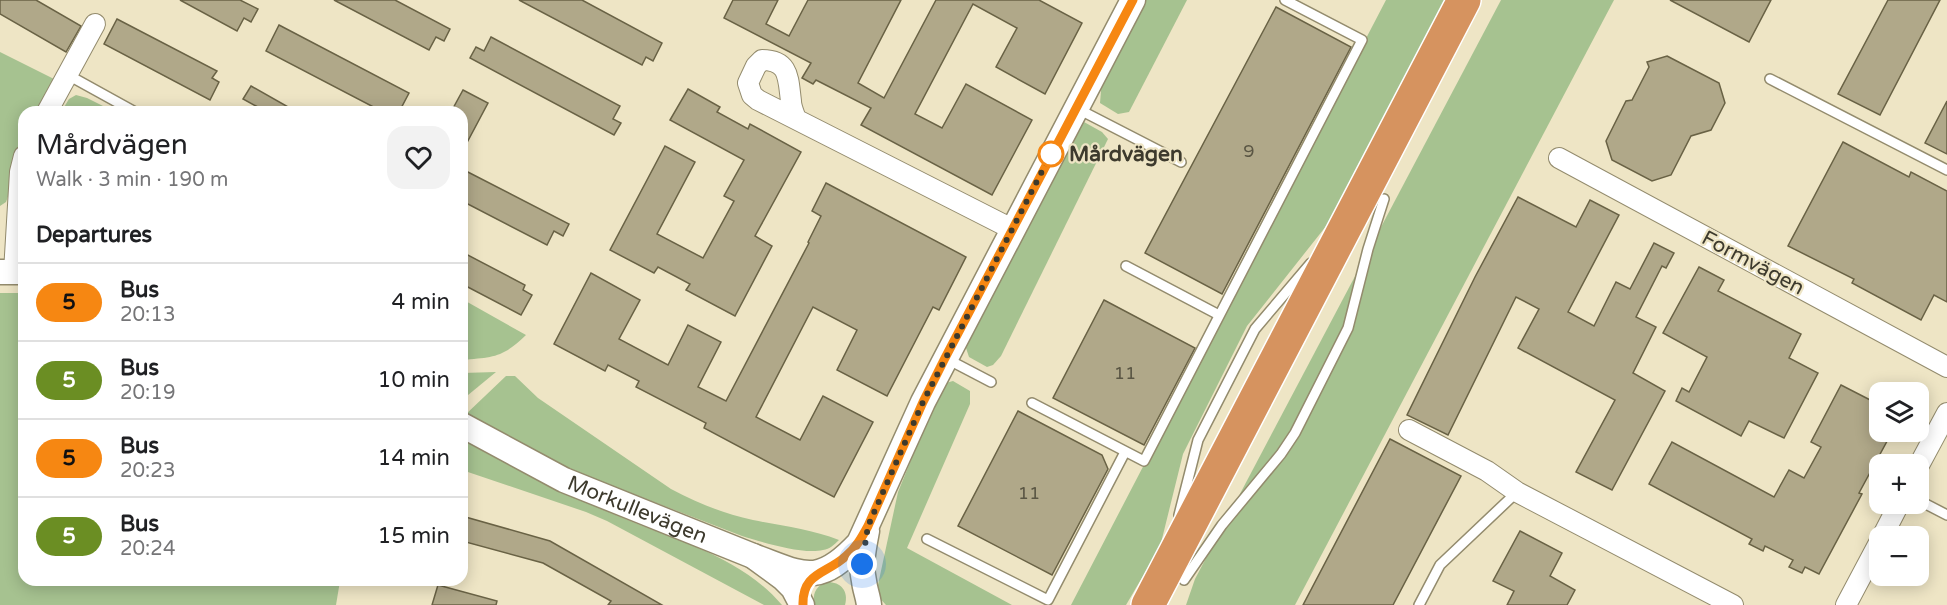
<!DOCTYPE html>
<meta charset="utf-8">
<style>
:root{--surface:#fff;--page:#f2f2f2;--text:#202124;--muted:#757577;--line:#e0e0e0}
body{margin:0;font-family:"Varela Round",sans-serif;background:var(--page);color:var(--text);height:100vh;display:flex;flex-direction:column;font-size:22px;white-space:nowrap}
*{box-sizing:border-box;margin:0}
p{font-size:20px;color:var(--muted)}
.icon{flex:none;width:33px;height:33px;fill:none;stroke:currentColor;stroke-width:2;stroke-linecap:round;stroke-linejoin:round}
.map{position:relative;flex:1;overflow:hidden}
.details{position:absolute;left:18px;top:106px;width:450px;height:480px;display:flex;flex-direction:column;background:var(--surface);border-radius:18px;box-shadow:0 3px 15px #0003}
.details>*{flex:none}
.badge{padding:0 12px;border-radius:20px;font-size:21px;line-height:39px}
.controls{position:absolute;left:1869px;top:382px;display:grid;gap:12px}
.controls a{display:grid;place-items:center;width:60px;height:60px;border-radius:12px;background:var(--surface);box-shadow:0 3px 15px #0003;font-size:30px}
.you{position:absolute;width:30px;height:30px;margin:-15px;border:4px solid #fff;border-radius:50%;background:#1a73e8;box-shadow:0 0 0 9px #1a73e833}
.map>.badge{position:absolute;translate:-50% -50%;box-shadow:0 0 0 3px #fff}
h2{padding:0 18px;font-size:22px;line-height:54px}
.round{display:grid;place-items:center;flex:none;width:63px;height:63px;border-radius:18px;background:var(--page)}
.overview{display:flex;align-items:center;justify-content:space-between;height:102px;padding:0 18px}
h1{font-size:28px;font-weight:600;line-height:45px}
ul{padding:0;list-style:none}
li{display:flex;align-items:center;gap:18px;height:78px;padding:0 18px;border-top:2px solid var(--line)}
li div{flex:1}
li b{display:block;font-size:22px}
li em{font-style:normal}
li .badge{min-width:66px;font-weight:700;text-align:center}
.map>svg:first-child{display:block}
</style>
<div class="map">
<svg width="1947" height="605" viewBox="0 0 1947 605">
<rect width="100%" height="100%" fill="#eee5c5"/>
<g fill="#a6c290">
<path d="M 1144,0 L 1187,0 L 1129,112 L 1118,114 L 1100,103 L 1102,79 Z"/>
<path d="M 1386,0 L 1449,0 L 1342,206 L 1247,326 L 1183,454 L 1160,547 L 1126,605 L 1071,605 Z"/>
<path d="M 1501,0 L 1614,0 L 1295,605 L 1186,605 L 1195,579 Z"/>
<path d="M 0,52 L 56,80 L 41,112 L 24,112 L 24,139 L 15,153 L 10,191 L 6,202 L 0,206 Z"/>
<path d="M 76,95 L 87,98 L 115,112 L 61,112 L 69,99 Z"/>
<path d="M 1084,122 L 1102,132 L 1108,139 L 1001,356 L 993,365 L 987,367 L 969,357 L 965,345 L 1074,127 Z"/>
<path d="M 0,293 L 24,293 L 24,580 L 340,581 L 336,605 L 0,605 Z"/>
<path d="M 462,299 L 526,335 C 502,358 494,357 462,360 Z"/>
<path d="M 496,372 L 462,400 L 462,373 Z"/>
<path d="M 506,376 L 515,376 L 538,398 L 671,489 C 698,503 724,514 753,520 C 782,526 811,529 839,540 C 834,545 830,549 823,550 C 803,555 761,542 742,536 L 597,480 L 548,459 L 464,416 Z"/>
<path d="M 953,381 L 970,391 L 970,404 L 907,548 L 1012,605 L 886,605 L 876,594 L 898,492 L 942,384 Z"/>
<path d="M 462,440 C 515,468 568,496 623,518 C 680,542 741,557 782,605 L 764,605 L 607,521 L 586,512 L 462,470 Z"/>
<path d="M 825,582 C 840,581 849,590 845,605 L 815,605 C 812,594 815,588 825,582 Z"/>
</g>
<g fill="#b0a889" stroke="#696245" stroke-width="1.5">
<path d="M 0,0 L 36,0 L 81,26 L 66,52 L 0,14 Z"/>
<path d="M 180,0 L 240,0 L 258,9 L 251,22 L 244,18 L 237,31 Z"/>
<path d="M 334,0 L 395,0 L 450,29 L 444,41 L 436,37 L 429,50 Z"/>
<path d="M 519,0 L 582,0 L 662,43 L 653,61 L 646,57 L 642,65 Z"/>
<path d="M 733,0 L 778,0 L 766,24 L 789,36 L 808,0 L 901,0 L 858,83 L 884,98 L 936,0 L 1039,0 L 1082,23 L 1045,94 L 996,67 L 1017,28 L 973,4 L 915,114 L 942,128 L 966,84 L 1032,120 L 992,195 L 861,125 L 871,108 L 816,80 L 813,84 L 802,78 L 811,63 L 724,18 Z"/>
<path d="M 1670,0 L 1771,0 L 1749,42 Z"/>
<path d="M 1888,0 L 1940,0 L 1880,115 L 1838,94 Z"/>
<path d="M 1276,7 L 1351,47 L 1222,294 L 1145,253 Z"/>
<path d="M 117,19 L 217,71 L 212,78 L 219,82 L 210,100 L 104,44 Z"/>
<path d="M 279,25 L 409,93 L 399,112 L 383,112 L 266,51 Z"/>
<path d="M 491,37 L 620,106 L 613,119 L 621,123 L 614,135 L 470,58 L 476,47 L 484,51 Z"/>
<path d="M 1667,56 L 1719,83 L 1725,103 L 1711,130 L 1691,136 L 1671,175 L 1652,181 L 1612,160 L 1606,141 L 1626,101 L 1632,100 L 1649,67 L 1647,62 Z"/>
<path d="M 251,86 L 297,112 L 267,112 L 243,99 Z"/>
<path d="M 688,89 L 720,107 L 717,112 L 748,129 L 750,124 L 801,152 L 755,236 L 772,246 L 735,316 L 686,290 L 690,284 L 658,267 L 654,273 L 610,250 L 665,146 L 695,162 L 657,234 L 703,258 L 734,201 L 724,196 L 744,160 L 670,120 Z"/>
<path d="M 463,90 L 488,103 L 462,152 L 462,112 L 451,112 Z"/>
<path d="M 1947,101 L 1947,154 L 1925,143 Z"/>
<path d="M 1843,142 L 1909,177 L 1911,172 L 1947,191 L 1947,302 L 1934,295 L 1921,320 L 1852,283 L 1854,279 L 1788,246 Z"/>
<path d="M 462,169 L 569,224 L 563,236 L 554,231 L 547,245 L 462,201 Z"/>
<path d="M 826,183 L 966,257 L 939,310 L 933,307 L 887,396 L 837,370 L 857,330 L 813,307 L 756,417 L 800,440 L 823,396 L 873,422 L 834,497 L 704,428 L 706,423 L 636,387 L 639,381 L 608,365 L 605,371 L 554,344 L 591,273 L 640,300 L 619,339 L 668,365 L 688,325 L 721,342 L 698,387 L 726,401 L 809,243 L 808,242 L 821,216 L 812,211 Z"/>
<path d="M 1518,197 L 1576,227 L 1590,200 L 1619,215 L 1568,312 L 1594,326 L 1616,282 L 1630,289 L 1654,243 L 1674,253 L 1666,268 L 1662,266 L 1636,317 L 1656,327 L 1633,373 L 1665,391 L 1612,490 L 1576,472 L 1615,400 L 1518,348 L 1539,309 L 1516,297 L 1448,435 L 1407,415 L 1475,277 Z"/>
<path d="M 462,252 L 525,285 L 523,290 L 532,295 L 521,315 L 462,284 Z"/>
<path d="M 1699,267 L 1724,280 L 1718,291 L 1801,334 L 1789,358 L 1818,373 L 1784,438 L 1749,421 L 1741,436 L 1676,401 L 1682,388 L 1689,392 L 1707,357 L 1663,333 Z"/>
<path d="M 1104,300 L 1195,348 L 1144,445 L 1053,398 Z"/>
<path d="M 1841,385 L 1880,405 L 1880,432 L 1892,432 L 1859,493 L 1862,494 L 1819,574 L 1805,567 L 1802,573 L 1789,567 L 1793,560 L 1765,546 L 1763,551 L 1749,544 L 1752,539 L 1649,484 L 1672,442 L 1774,497 L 1789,470 L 1804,478 L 1821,447 L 1811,442 Z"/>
<path d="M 1018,411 L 1102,455 L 1108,469 L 1052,575 L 958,526 Z"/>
<path d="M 1390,439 L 1461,476 L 1393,605 L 1303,605 Z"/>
<path d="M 462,516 L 550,541 L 662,605 L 608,605 L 611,601 L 543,563 L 462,541 Z"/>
<path d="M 1520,531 L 1562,553 L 1550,576 L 1575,590 L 1567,605 L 1507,605 L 1514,591 L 1493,581 Z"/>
<path d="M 438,585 L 497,601 L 496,605 L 432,605 Z"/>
</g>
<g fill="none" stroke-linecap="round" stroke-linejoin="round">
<defs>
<g id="service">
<path d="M 68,75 L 135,112"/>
<path d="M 1770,79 L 1947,170"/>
<path d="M 1078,109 L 1181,162"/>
<path d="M 1126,266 L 1219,315"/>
<path d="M 947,359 L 991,382"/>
<path d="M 1032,403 L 1144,461 L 1362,40 L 1285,0"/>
<path d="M 1918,500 L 1947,515"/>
<path d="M 1179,515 L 1198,440 L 1255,329 L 1311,263"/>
<path d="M 927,539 L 1048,600 L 1125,452"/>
<path d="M 1184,580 L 1222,525 L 1281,454 L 1295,433 L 1348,328 L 1368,249 L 1384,199"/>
<path d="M 1419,605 L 1440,565 L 1517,492"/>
</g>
<g id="minor">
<path d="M 47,112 L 95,24"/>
<path d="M 796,119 C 794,113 791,107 791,101 C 788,79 790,60 762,60 L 756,66 L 748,83 L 752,95 L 758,100 L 1012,229"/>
<path d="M 1559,158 L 1947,367"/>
<path d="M 14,272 L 20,172 L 24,156"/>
<path d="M 1409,430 L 1487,471 L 1517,492 L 1733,605"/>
<path d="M 1918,467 L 1947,413"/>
<path d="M 1882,537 L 1899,504"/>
<path d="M 1846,605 L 1880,541"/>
</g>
<g id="tertiary">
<path d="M 0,272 L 24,272"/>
<path id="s1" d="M 462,425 L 564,480 L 753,556 L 783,578 L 793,588 L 802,605"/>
<path d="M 867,531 C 864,547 860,564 864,581 C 865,590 868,596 869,605"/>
<path d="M 753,556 C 803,574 817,588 859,543 L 923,402 L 1133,0"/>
</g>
<path id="trunk" d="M 1148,605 L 1464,0"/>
</defs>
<use href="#service" stroke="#938b6d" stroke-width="12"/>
<use href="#minor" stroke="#938b6d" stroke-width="22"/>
<use href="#tertiary" stroke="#938b6d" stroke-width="27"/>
<use href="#trunk" stroke="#fff" stroke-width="36"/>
<use href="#service" stroke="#fff" stroke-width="9"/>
<use href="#minor" stroke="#fff" stroke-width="20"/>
<use href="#tertiary" stroke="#fff" stroke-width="24"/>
<use href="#trunk" stroke="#d6935f" stroke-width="33"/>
</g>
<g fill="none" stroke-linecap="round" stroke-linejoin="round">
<defs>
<path id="line" d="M 803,605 C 802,572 827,574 846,556 C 856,548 862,537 868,526 L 923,402 L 945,358 L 1133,0"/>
</defs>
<use href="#line" stroke="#fff" stroke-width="14"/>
<use href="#line" stroke="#f68712" stroke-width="9"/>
<path stroke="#3d3a2d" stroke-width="6" stroke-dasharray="0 10.8" d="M 862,564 L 868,526 L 923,402 L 1051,154"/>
</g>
<circle fill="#fff" stroke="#f68712" stroke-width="3" cx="1051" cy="154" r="12"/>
<g text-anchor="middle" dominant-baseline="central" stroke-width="4.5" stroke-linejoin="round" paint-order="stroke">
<g font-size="18" fill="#5a5644">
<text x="1249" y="151">9</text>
<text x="1125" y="373">11</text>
<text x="1029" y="493">11</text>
</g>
<g font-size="21" font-weight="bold" fill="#3d3a2d" stroke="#eee5c5" text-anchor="start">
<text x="1069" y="154">Mårdvägen</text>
</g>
<g font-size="21" fill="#3d3a2d" stroke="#eee5c5">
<text transform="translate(1753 263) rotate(28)">Formvägen</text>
<text stroke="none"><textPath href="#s1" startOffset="195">Morkullevägen</textPath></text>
</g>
</g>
</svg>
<div class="controls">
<a><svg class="icon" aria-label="layers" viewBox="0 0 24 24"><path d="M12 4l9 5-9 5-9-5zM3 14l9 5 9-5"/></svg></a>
<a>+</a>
<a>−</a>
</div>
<div class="you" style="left:862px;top:564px"></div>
<section class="details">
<div class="overview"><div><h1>Mårdvägen</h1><p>Walk · 3 min · 190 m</p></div><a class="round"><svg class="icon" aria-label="heart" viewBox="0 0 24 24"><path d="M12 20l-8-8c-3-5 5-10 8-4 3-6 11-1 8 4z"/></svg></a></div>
<h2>Departures</h2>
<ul>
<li><span class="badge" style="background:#f68712;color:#111">5</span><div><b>Bus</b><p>20:13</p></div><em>4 min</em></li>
<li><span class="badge" style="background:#6b8e23;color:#fff">5</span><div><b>Bus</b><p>20:19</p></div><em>10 min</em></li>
<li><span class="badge" style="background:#f68712;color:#111">5</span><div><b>Bus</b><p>20:23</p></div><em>14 min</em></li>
<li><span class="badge" style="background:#6b8e23;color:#fff">5</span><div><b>Bus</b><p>20:24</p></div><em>15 min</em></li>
</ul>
</section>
</div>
